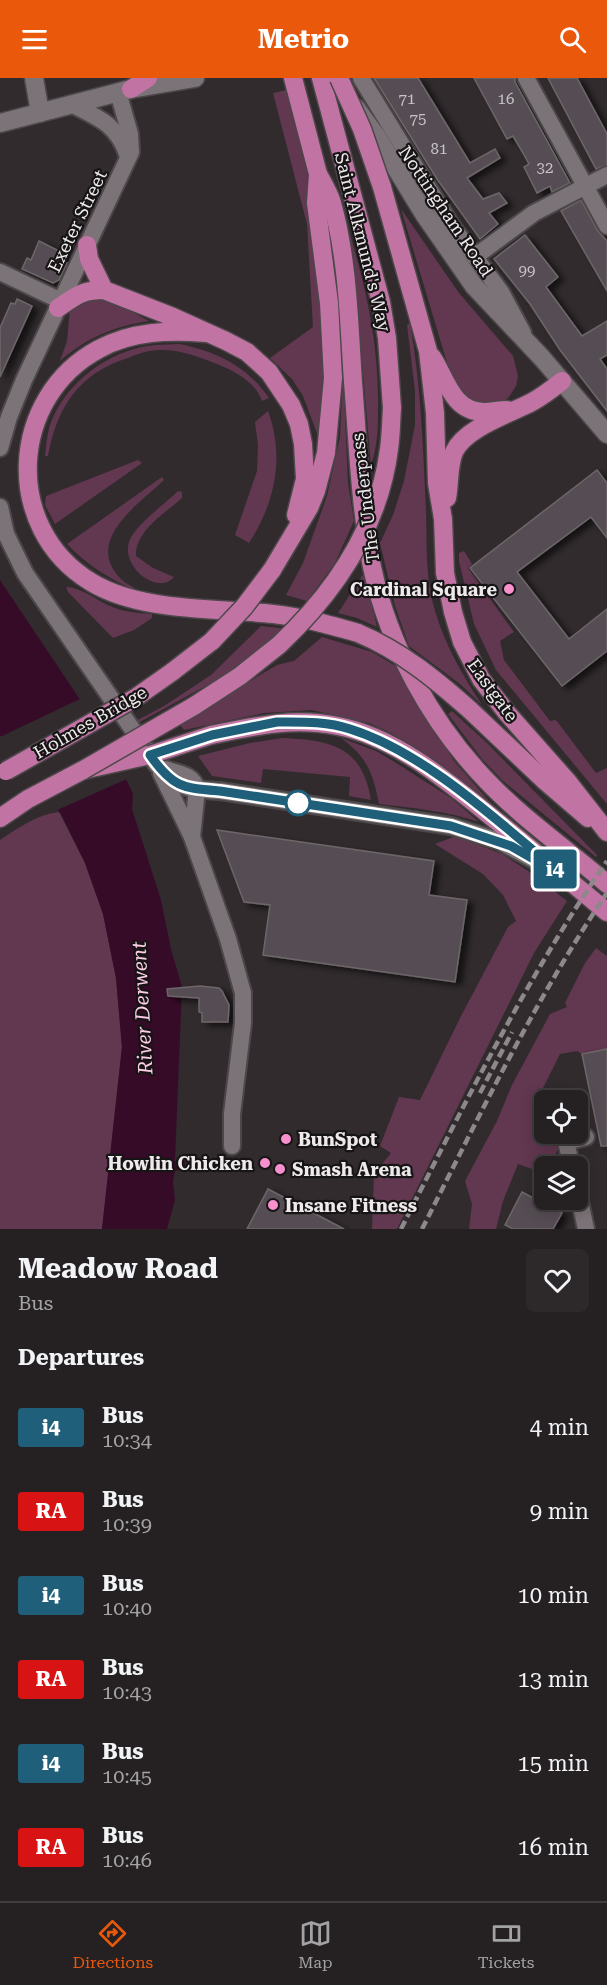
<!DOCTYPE html>
<style>
:root{--surface:#252022;--page:#2d282a;--text:#f1f3f6;--muted:#a3a3a5;--line:#423e40;--accent:#ea580c}
body{margin:0;font-family:"Roboto Serif",serif;background:var(--page);color:var(--text);height:100vh;display:flex;flex-direction:column;font-size:22px;white-space:nowrap}
*{box-sizing:border-box;margin:0}
p{font-size:20px;color:var(--muted)}
.icon{flex:none;width:33px;height:33px;fill:none;stroke:currentColor;stroke-width:2;stroke-linecap:round;stroke-linejoin:round}
.map{position:relative;height:1151px;overflow:hidden}
.sheet{display:flex;flex-direction:column;background:var(--surface);flex:1}
.sheet>*{flex:none}
.badge{padding:0 12px;border-radius:4px;font-size:21px;line-height:39px}
.tools{position:absolute;left:534px;top:1012px;display:grid;gap:12px}
.tools a{display:grid;place-items:center;width:54px;height:54px;border-radius:9px;background:var(--surface);box-shadow:0 3px 15px #0003,0 0 0 2px var(--line);font-size:30px}
.map>.badge{position:absolute;translate:-50% -50%;box-shadow:0 0 0 3px #fff}
h2{padding:0 18px;font-size:22px;line-height:54px}
.round{display:grid;place-items:center;flex:none;width:63px;height:63px;border-radius:9px;background:var(--page)}
.headline{display:flex;align-items:center;justify-content:space-between;height:102px;padding:0 18px}
h1{font-size:28px;font-weight:700;line-height:45px}
ul{padding:0;list-style:none}
li{display:flex;align-items:center;gap:18px;height:84px;padding:0 18px}
li div{flex:1}
li b{display:block;font-size:22px}
li em{font-style:normal}
li .badge{min-width:66px;font-weight:700;text-align:center}
header{display:flex;justify-content:space-between;align-items:center;height:78px;padding:0 18px;background:var(--accent);color:#fff;font-size:27px;font-weight:700}
.dock{display:flex;justify-content:space-around;align-items:center;height:84px;border-top:2px solid var(--line);background:var(--surface);font-size:16px;color:var(--muted)}
.dock a{display:grid;justify-items:center;gap:3px}
.dock .on{color:var(--accent)}
.map>svg:first-child{display:block}
</style>
<header><svg class="icon" aria-label="menu" viewBox="0 0 24 24"><path d="M4 6h16M4 12h16M4 18h16"/></svg>Metrio<svg class="icon" aria-label="search" viewBox="0 0 24 24"><circle cx="10" cy="10" r="6"/><path d="M15 15l6 6"/></svg></header>
<div class="map">
<svg width="607" height="1151" viewBox="0 0 607 1151">
<defs>
<filter id="shadow"><feDropShadow dx="6" dy="3.5" stdDeviation="3" flood-color="#0009"/></filter>
</defs>
<rect width="100%" height="100%" fill="#312b2e"/>
<g fill="#623750">
<path d="M 286,12 L 309,102 L 322,228 L 326,293 L 321,366 L 303,318 L 292,301 L 270,280 L 313,249 L 307,146 L 273,15 Z"/>
<path d="M 401,131 L 459,215 L 513,278 L 518,298 L 516,308 L 509,319 L 501,325 L 485,328 L 466,321 L 451,298 Z"/>
<path d="M 347,146 C 365,206 379,265 378,328 C 378,349 378,367 371,387 L 353,179 Z"/>
<path d="M 99,216 L 149,243 C 115,248 86,260 60,283 L 67,263 L 70,231 Z"/>
<path d="M 410,245 C 421,307 423,369 426,432 C 427,466 425,500 435,533 C 445,567 463,598 482,627 L 460,606 L 409,568 L 395,528 L 380,465 L 393,437 L 404,403 L 415,347 L 415,313 L 407,247 Z"/>
<path d="M 180,266 C 217,274 247,288 269,320 L 262,323 C 256,304 234,293 217,286 C 199,279 179,271 159,272 C 149,272 137,276 128,280 C 79,295 57,329 48,378 L 45,378 C 46,369 47,359 49,350 C 61,312 96,282 134,271 C 149,266 164,267 180,266 Z"/>
<path d="M 343,293 L 348,405 L 354,443 L 335,485 L 307,523 L 286,517 L 303,485 L 327,418 L 340,359 Z"/>
<path d="M 268,333 C 285,379 275,425 249,465 L 235,457 L 257,393 L 258,367 L 255,344 Z"/>
<path d="M 138,382 L 142,385 L 55,446 L 45,427 L 46,418 Z"/>
<path d="M 162,399 L 164,402 C 139,426 84,462 120,500 C 125,506 134,508 139,514 C 111,502 88,488 67,466 Z"/>
<path d="M 178,413 L 182,414 L 182,420 C 164,436 135,453 136,478 L 153,490 L 174,499 C 158,518 121,489 129,464 C 134,448 165,426 178,413 Z"/>
<path d="M 464,473 L 472,486 L 468,490 L 514,554 L 500,563 L 504,582 L 550,643 L 556,642 L 596,695 L 607,690 L 607,726 L 496,592 L 474,546 L 459,483 L 459,475 Z"/>
<path d="M 364,495 L 377,549 L 357,540 L 338,535 Z"/>
<path d="M 66,509 C 81,509 96,522 110,528 C 124,534 137,535 152,536 L 152,540 L 134,552 L 113,560 L 68,514 Z"/>
<path d="M 261,548 L 287,551 L 242,586 L 213,604 L 136,646 L 134,644 L 164,628 L 211,597 Z"/>
<path d="M 322,559 L 372,574 L 406,594 L 433,649 L 454,683 L 489,723 L 420,672 L 391,655 L 369,645 L 312,632 L 264,635 L 184,652 L 179,645 L 277,587 L 294,583 Z"/>
<path d="M 452,633 L 487,665 L 597,777 L 596,779 L 503,703 L 482,681 L 448,636 Z"/>
<path d="M 282,660 C 329,662 362,667 371,722 L 349,718 L 350,699 L 263,691 L 261,705 L 212,698 L 198,678 L 250,665 Z"/>
<path d="M 341,660 L 376,673 L 393,683 L 451,720 L 479,744 C 446,733 413,730 379,726 C 373,695 367,679 341,660 Z"/>
<path d="M 59,734 L 85,785 L 103,836 L 116,900 L 122,969 L 102,1151 L 0,1151 L 0,762 C 18,750 38,736 59,734 Z"/>
<path d="M 456,758 L 502,776 L 528,793 L 567,823 L 534,875 L 397,1151 L 372,1151 L 374,1096 L 391,1075 L 380,1068 L 399,1019 L 420,1022 L 460,940 L 508,849 L 516,843 L 503,817 L 483,796 L 435,766 Z"/>
<path d="M 596,870 L 607,878 L 607,971 L 582,976 L 577,973 L 560,976 L 543,1010 L 541,1021 L 544,1036 L 544,1056 L 560,1056 L 563,1060 L 553,1082 L 557,1089 L 544,1089 L 544,1114 L 535,1105 L 532,1091 L 518,1086 L 503,1123 L 496,1151 L 469,1151 L 472,1126 L 465,1103 L 497,1043 L 512,1007 L 550,936 L 567,929 L 565,925 L 585,885 Z"/>
</g>
<path fill="#360b27" d="M 0,502 L 87,632 L 128,705 L 133,716 L 132,731 L 161,822 L 171,871 L 182,909 L 175,1083 L 184,1082 L 186,1090 L 175,1093 L 173,1104 L 175,1122 L 167,1151 L 102,1151 L 122,969 L 116,900 L 103,836 L 85,785 L 62,738 L 17,672 L 0,658 Z"/>
<path fill="#312b2e" d="M 82,620 L 89,630 L 129,700 L 55,733 L 15,674 L 0,662 L 0,659 Z"/>
<g fill="#554e52" stroke="#6d6669" stroke-width="1.5" filter="url(#shadow)">
<path d="M 374,0 L 418,0 L 470,85 L 495,71 L 500,80 L 467,100 L 483,121 L 499,115 L 507,125 L 489,135 L 498,146 L 480,161 L 437,101 Z"/>
<path d="M 474,0 L 515,0 L 515,4 L 570,105 L 552,114 L 550,108 L 537,115 L 524,89 L 529,86 L 523,75 L 513,58 L 507,61 Z"/>
<path d="M 548,0 L 577,0 L 607,56 L 607,87 L 596,91 Z"/>
<path d="M 581,122 L 598,153 L 607,163 L 607,213 L 561,133 Z"/>
<path d="M 525,157 L 558,199 L 546,209 L 582,258 L 607,243 L 607,277 L 600,281 L 607,291 L 607,333 L 560,272 L 530,226 L 494,181 Z"/>
<path d="M 39,163 L 65,176 L 62,183 L 67,185 L 59,202 L 53,205 L 22,191 L 27,180 L 31,182 Z"/>
<path d="M 17,221 L 32,228 L 0,299 L 0,250 L 11,225 L 15,226 Z"/>
<path d="M 597,392 L 607,405 L 607,460 L 591,439 L 517,494 L 569,561 L 607,531 L 607,573 L 562,608 L 470,490 Z"/>
<path d="M 217,752 L 434,783 L 429,817 L 467,822 L 455,904 L 263,877 L 270,827 L 244,824 Z"/>
<path d="M 200,908 L 219,910 L 222,913 L 229,927 L 228,944 L 202,944 L 202,935 L 199,934 L 199,920 L 168,918 L 167,911 Z"/>
<path d="M 607,971 L 607,1068 L 601,1068 L 582,976 Z"/>
<path d="M 268,1111 L 344,1151 L 247,1151 Z"/>
<path d="M 522,1114 L 562,1135 L 553,1151 L 513,1151 L 505,1147 Z"/>
</g>
<g fill="none" stroke-linecap="round" stroke-linejoin="round">
<defs>
<g id="street">
<path d="M 361,0 L 451,147 L 501,214 L 523,255"/>
<path d="M 526,0 L 607,148"/>
<path d="M 71,26 C 97,39 117,46 127,76"/>
<path d="M 476,178 L 534,135 L 607,97"/>
<path d="M 0,194 L 61,223"/>
<path d="M 0,370 L 9,339 L 24,302 L 131,74 L 130,56 L 118,14"/>
<path d="M 0,429 L 6,456 L 25,495 L 157,687 C 180,712 188,711 220,713 L 451,748 L 499,763 L 538,784"/>
<path d="M 165,691 C 178,696 192,695 197,711 L 192,759"/>
<path d="M 161,695 L 192,759 L 228,861 L 243,915 L 243,945 L 232,1036 L 232,1068"/>
<path d="M 572,1089 L 566,1064 L 586,1059"/>
<path d="M 578,1114 L 586,1151"/>
</g>
<g id="secondary">
<path d="M 34,0 L 40,35"/>
<path d="M 356,30 L 377,59 L 424,136 L 474,208 L 542,280 L 607,356"/>
<path d="M 0,45 L 131,11 L 195,0"/>
</g>
<g id="primary">
<path d="M 321,0 L 381,224 L 387,260 L 392,330"/>
<path d="M 131,11 L 148,0"/>
<path d="M 318,96 C 323,105 329,115 332,125 C 348,182 349,245 353,304 C 358,366 360,429 372,489 C 389,568 431,645 487,703 C 523,741 567,771 607,806"/>
<path d="M 382,109 L 428,273 L 435,335 L 437,405 L 443,441 L 445,495 L 453,534 L 462,564 L 481,601 L 507,635 L 568,704 L 607,754"/>
<path d="M 87,167 L 89,181 L 104,212 L 173,239 L 226,263 L 247,274 L 269,294 L 291,327 L 299,346 L 303,366 L 305,401 L 296,437"/>
<path d="M 58,230 C 76,218 81,212 104,212"/>
<path d="M 206,255 C 169,252 132,253 99,271 C 9,319 2,450 91,504 C 140,534 216,530 273,536 C 302,539 330,547 358,555"/>
<path d="M 432,279 C 446,300 452,334 484,334 C 491,334 500,332 507,332"/>
<path d="M 447,420 C 450,405 448,389 454,374 C 465,350 509,336 532,324 C 543,318 552,311 562,303"/>
<path d="M 272,492 L 309,430 L 316,413 L 326,375 L 333,300 L 329,225 L 316,125 L 318,96 L 293,0"/>
<path d="M 172,594 L 212,563"/>
<path d="M 194,628 L 240,598 L 279,567"/>
<path d="M 470,632 L 545,703 L 588,740"/>
<path d="M 211,657 C 254,648 295,639 338,648 C 397,659 452,707 498,744 C 534,773 571,804 607,834"/>
<path d="M 0,740 L 28,721 L 83,692 L 150,677"/>
</g>
</defs>
<use href="#street" stroke="#4c4749" stroke-width="20"/>
<use href="#secondary" stroke="#4c4749" stroke-width="21"/>
<use href="#primary" stroke="#4c4749" stroke-width="21"/>
<use href="#street" stroke="#7b7377" stroke-width="16"/>
<use href="#secondary" stroke="#7b7377" stroke-width="18"/>
<use href="#primary" stroke="#c174a3" stroke-width="18"/>
<g stroke="#8d888a" stroke-width="4.5" stroke-dasharray="9 4.5" stroke-linecap="butt">
<path d="M 480,1015 L 512,954"/>
<path d="M 401,1151 C 465,1025 527,899 607,783"/>
<path d="M 422,1151 C 480,1037 535,921 607,815"/>
</g>
<defs>
<g id="primary-bridge">
<path d="M 339,0 L 362,51 L 382,109"/>
<path d="M 358,555 C 401,573 435,601 470,632"/>
<path d="M 212,563 L 244,529 L 272,492"/>
<path d="M 279,567 C 335,514 379,450 389,371 C 391,358 391,344 392,330"/>
<path d="M 150,677 L 211,657"/>
<path d="M 83,692 L 194,628"/>
<path d="M 6,693 L 135,620 L 172,594"/>
</g>
</defs>
<use href="#primary-bridge" stroke="#4c4749" stroke-width="21" stroke-linecap="butt"/>
<use href="#primary-bridge" stroke="#c174a3" stroke-width="18"/>
</g>
<g fill="none" stroke-linecap="round" stroke-linejoin="round">
<defs>
<path id="line" d="M 277,644 C 301,644 326,643 350,651 C 427,675 503,748 565,799 L 511,768 L 451,748 L 220,713 C 183,710 173,710 150,677 L 212,657 Z"/>
</defs>
<use href="#line" stroke="#fff" stroke-width="14"/>
<use href="#line" stroke="#1f5f7a" stroke-width="9"/>
</g>
<g fill="#f790cd" stroke="#171416" stroke-width="2">
<circle cx="509" cy="511" r="6"/>
<circle cx="286" cy="1061" r="6"/>
<circle cx="265" cy="1085" r="6"/>
<circle cx="280" cy="1091" r="6"/>
<circle cx="273" cy="1127" r="6"/>
</g>
<circle fill="#fff" stroke="#1f5f7a" stroke-width="3" cx="298" cy="725" r="12"/>
<g text-anchor="middle" dominant-baseline="central" stroke-width="4.5" stroke-linejoin="round" paint-order="stroke">
<g font-size="15" fill="#c8c3c6">
<text x="407" y="21">71</text>
<text x="506" y="21">16</text>
<text x="418" y="41">75</text>
<text x="439" y="71">81</text>
<text x="545" y="90">32</text>
<text x="527" y="193">99</text>
</g>
<g font-size="18" fill="#eeeaec" stroke="#171416">
<text transform="translate(446 133) rotate(56)">Nottingham Road</text>
<text transform="translate(77 143) rotate(-64)">Exeter Street</text>
<text transform="translate(363 164) rotate(76)">Saint Alkmund's Way</text>
<text transform="translate(365 420) rotate(-97)">The Underpass</text>
<text transform="translate(493 612) rotate(54)">Eastgate</text>
<text transform="translate(90 644) rotate(-30)">Holmes Bridge</text>
</g>
<g font-size="18" font-weight="bold" fill="#eeeaec" stroke="#171416" text-anchor="start">
<text x="497" y="511" text-anchor="end">Cardinal Square</text>
<text x="298" y="1061">BunSpot</text>
<text x="253" y="1085" text-anchor="end">Howlin Chicken</text>
<text x="292" y="1091">Smash Arena</text>
<text x="285" y="1127">Insane Fitness</text>
</g>
<g font-size="20" font-style="italic" fill="#fecde7" stroke="#171416">
<text transform="translate(142 930) rotate(-93)">River Derwent</text>
</g>
</g>
</svg>
<div class="tools">
<a><svg class="icon" aria-label="locate" viewBox="0 0 24 24"><circle cx="12" cy="12" r="6"/><path d="M12 2v4M12 18v4M2 12h4M18 12h4"/></svg></a>
<a><svg class="icon" aria-label="layers" viewBox="0 0 24 24"><path d="M12 4l9 5-9 5-9-5zM3 14l9 5 9-5"/></svg></a>
</div>
<b class="badge" style="left:555px;top:791px;background:#1f5f7a;color:#fff">i4</b>
</div>
<section class="sheet">
<div class="headline"><div><h1>Meadow Road</h1><p>Bus</p></div><a class="round"><svg class="icon" aria-label="heart" viewBox="0 0 24 24"><path d="M12 20l-8-8c-3-5 5-10 8-4 3-6 11-1 8 4z"/></svg></a></div>
<h2>Departures</h2>
<ul>
<li><span class="badge" style="background:#1f5f7a;color:#fff">i4</span><div><b>Bus</b><p>10:34</p></div><em>4 min</em></li>
<li><span class="badge" style="background:#d81313;color:#fff">RA</span><div><b>Bus</b><p>10:39</p></div><em>9 min</em></li>
<li><span class="badge" style="background:#1f5f7a;color:#fff">i4</span><div><b>Bus</b><p>10:40</p></div><em>10 min</em></li>
<li><span class="badge" style="background:#d81313;color:#fff">RA</span><div><b>Bus</b><p>10:43</p></div><em>13 min</em></li>
<li><span class="badge" style="background:#1f5f7a;color:#fff">i4</span><div><b>Bus</b><p>10:45</p></div><em>15 min</em></li>
<li><span class="badge" style="background:#d81313;color:#fff">RA</span><div><b>Bus</b><p>10:46</p></div><em>16 min</em></li>
</ul>
</section>
<nav class="dock">
<a class="on"><svg class="icon" aria-label="directions" viewBox="0 0 24 24"><path d="M12 3l9 9-9 9-9-9zM9 14v-3h6M13 9l2 2-2 2"/></svg>Directions</a>
<a><svg class="icon" aria-label="map" viewBox="0 0 24 24"><path d="M3 6l6-2 6 2 6-2v14l-6 2-6-2-6 2zM9 4v14M15 6v14"/></svg>Map</a>
<a><svg class="icon" aria-label="tickets" viewBox="0 0 24 24"><path d="M3 7h18v10H3zM15 7v10"/></svg>Tickets</a>
</nav>
